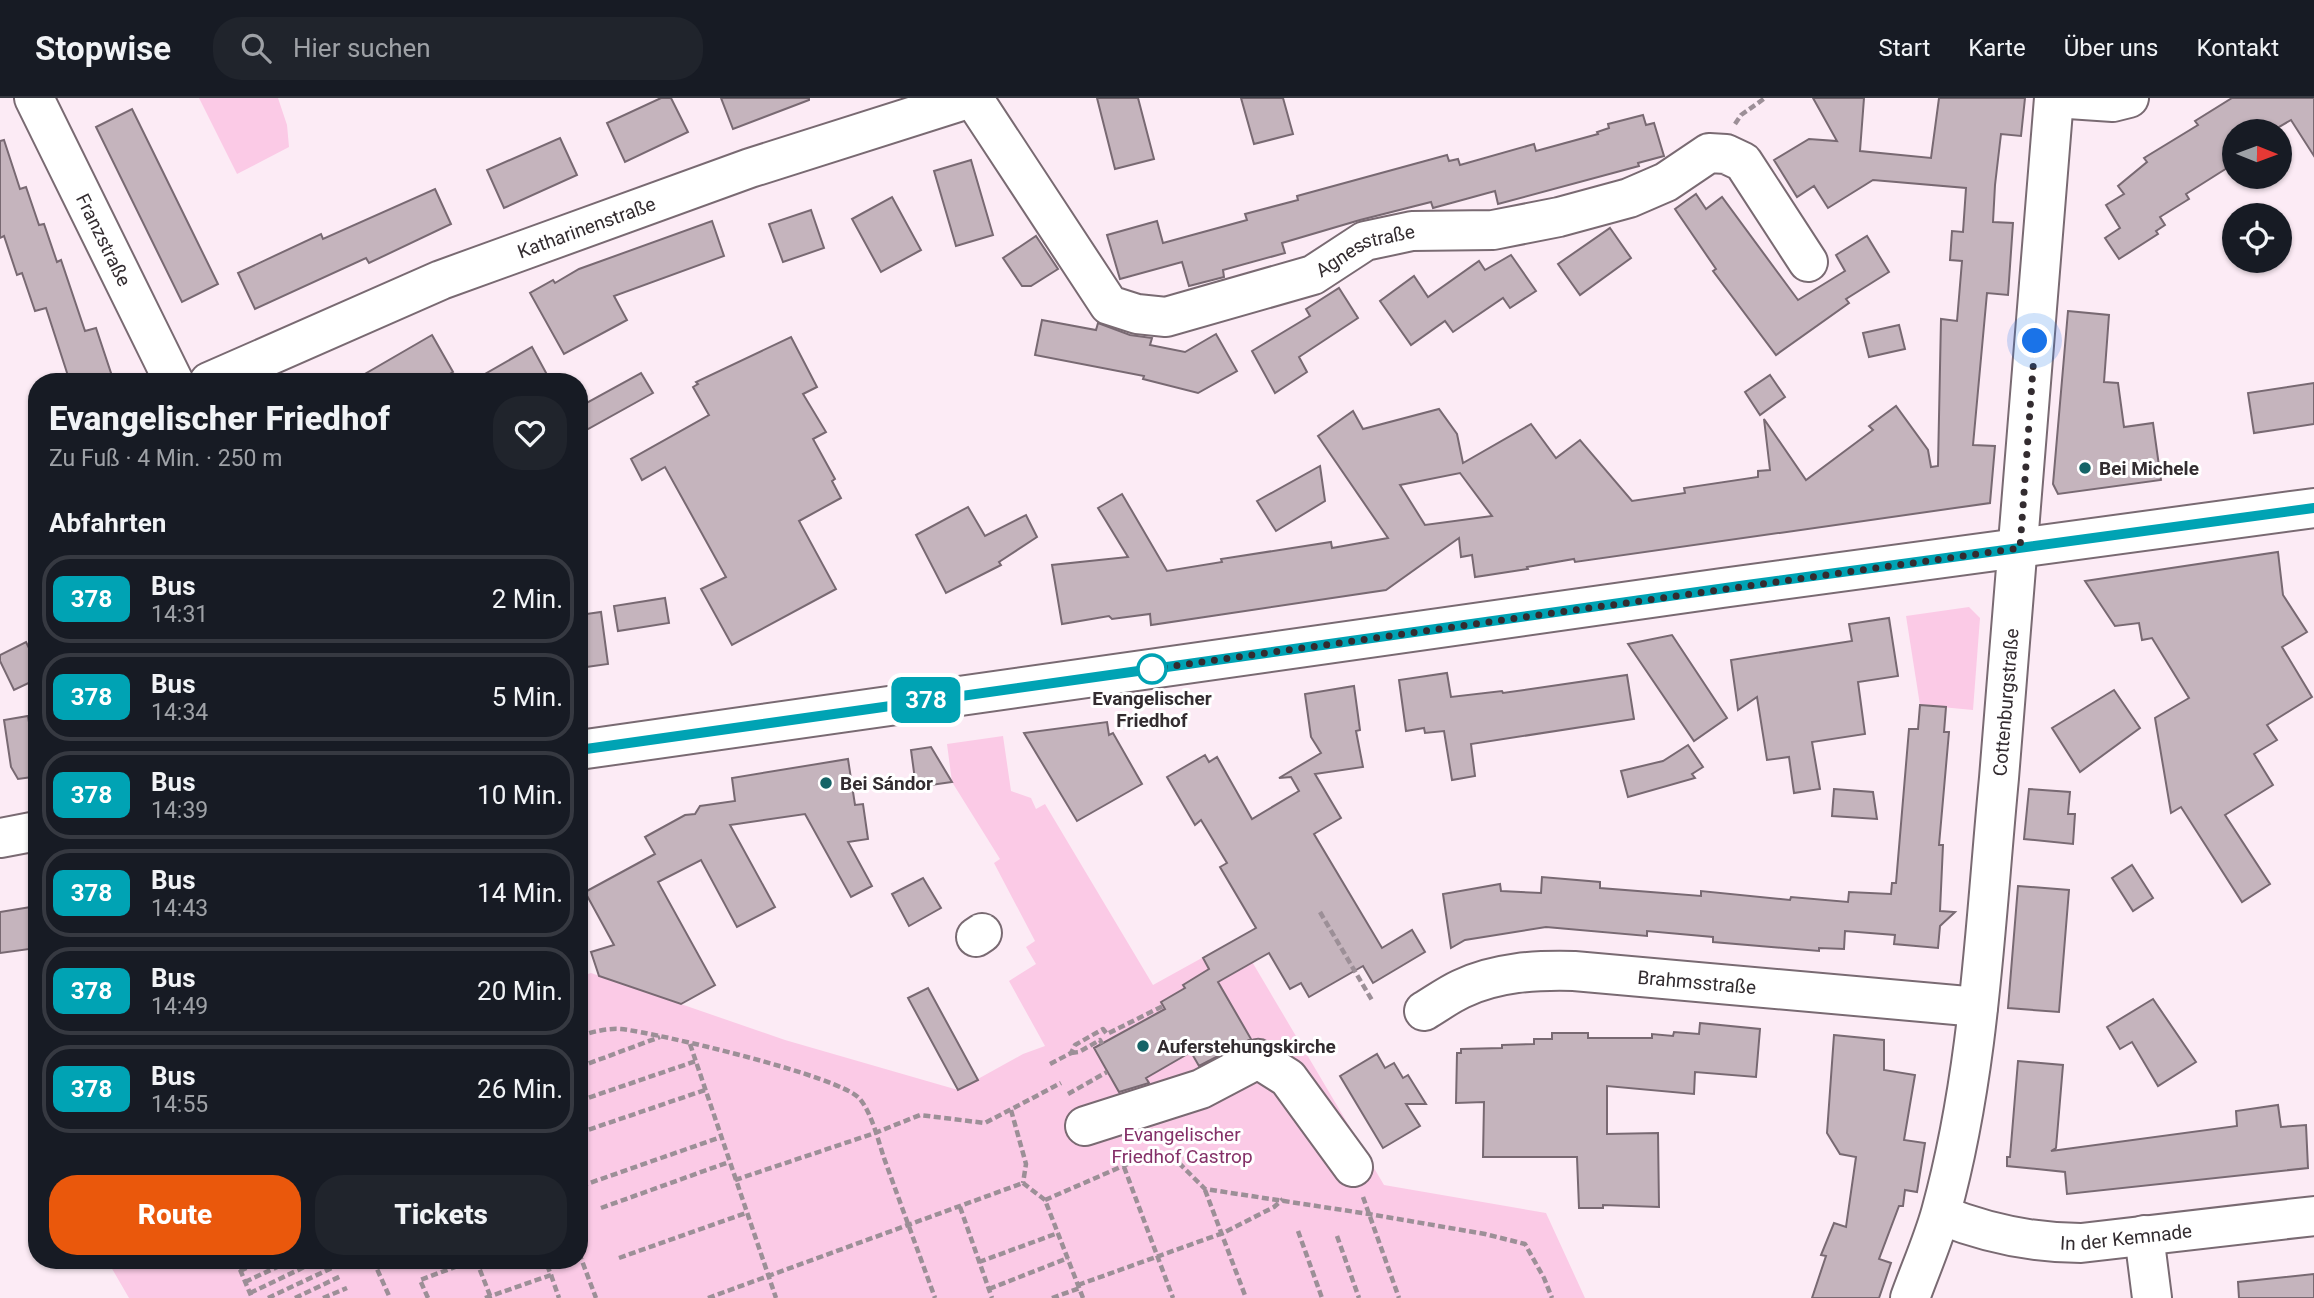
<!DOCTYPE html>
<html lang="de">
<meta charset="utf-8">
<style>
:root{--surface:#171b24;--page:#20242c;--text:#f1f3f6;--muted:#9ea1a6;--line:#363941;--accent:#ea580c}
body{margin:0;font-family:Roboto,sans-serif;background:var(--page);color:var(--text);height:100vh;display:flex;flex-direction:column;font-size:26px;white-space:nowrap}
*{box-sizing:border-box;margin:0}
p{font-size:23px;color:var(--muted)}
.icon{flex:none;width:38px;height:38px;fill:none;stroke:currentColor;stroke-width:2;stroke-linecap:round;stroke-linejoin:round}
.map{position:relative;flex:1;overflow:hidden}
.panel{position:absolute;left:28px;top:275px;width:560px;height:896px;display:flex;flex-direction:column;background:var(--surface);border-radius:28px;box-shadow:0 2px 5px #0004}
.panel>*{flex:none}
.badge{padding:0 14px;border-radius:10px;font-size:24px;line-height:46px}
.needle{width:46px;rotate:91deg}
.tools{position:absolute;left:2222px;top:21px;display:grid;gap:14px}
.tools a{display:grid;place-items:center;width:70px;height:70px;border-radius:50%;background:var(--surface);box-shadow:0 2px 5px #0004;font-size:35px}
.you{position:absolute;width:35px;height:35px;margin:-18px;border:5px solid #fff;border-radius:50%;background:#1a73e8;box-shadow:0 0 0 10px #1a73e833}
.map>.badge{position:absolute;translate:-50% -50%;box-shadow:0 0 0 4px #fff}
h2{padding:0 21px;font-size:26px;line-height:63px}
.round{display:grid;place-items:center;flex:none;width:74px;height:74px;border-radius:28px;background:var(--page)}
.head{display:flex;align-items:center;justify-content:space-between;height:119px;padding:0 21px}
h1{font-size:33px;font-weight:800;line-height:52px}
.primary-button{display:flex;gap:14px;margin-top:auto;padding:14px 21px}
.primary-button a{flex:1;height:80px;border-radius:28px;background:var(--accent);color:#fff;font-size:28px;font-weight:800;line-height:80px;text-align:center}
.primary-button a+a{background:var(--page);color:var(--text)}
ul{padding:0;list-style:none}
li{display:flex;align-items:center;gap:21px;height:88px;margin:0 14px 10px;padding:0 7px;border:4px solid var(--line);border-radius:28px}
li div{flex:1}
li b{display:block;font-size:26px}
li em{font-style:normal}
li .badge{min-width:77px;font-weight:700;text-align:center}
header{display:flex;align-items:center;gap:42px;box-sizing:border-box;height:98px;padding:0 35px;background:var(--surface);border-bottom:2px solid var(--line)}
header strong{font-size:33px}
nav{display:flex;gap:38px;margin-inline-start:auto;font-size:24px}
.search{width:490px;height:63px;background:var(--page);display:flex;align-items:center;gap:18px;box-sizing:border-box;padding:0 24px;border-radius:28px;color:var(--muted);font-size:26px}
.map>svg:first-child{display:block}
</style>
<header>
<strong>Stopwise</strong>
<div class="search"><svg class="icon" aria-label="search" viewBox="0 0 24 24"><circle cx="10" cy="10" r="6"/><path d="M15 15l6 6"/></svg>Hier suchen</div>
<nav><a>Start</a><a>Karte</a><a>Über uns</a><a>Kontakt</a></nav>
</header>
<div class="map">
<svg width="2314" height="1200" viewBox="0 0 2314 1200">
<rect width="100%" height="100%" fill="#fcebf5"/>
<g fill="#fbcae6">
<path d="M 199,0 L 278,0 L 287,27 L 289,49 L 237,76 Z"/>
<path d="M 1969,509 L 1980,520 L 1973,612 L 1920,607 L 1906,518 Z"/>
<path d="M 1003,638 L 1011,693 L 1031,700 L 1036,711 L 1045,706 L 1153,887 L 1238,840 L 1384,1087 L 1546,1115 L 1585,1200 L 129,1200 L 107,1162 L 579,1162 L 579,879 L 591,875 L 785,942 L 958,992 L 1023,956 L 1045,948 L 1009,883 L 1036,866 L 1026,849 L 1035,843 L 994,765 L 1000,761 L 952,684 L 947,646 Z"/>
</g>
<g fill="#c5b4bd" stroke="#786972" stroke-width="2" fill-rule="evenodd">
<path d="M 661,0 L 671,0 L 688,34 L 625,64 L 607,25 Z"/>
<path d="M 721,0 L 809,0 L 809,2 L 733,31 Z"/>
<path d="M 1097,0 L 1138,0 L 1154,61 L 1115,71 Z"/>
<path d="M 1241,0 L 1283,0 L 1293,36 L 1254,46 Z"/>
<path d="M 1813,0 L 1864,0 L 1860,53 L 1931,60 L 1939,0 L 2025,0 L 2021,38 L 2001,36 L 1995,87 L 1993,124 L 2013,125 L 2008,197 L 1987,195 L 1973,347 L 1995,348 L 1990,405 L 1575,464 L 1574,461 L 1527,469 L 1528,471 L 1475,479 L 1472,457 L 1461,459 L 1459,440 L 1386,492 L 1151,527 L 1150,516 L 1112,521 L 1109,518 L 1062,526 L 1052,467 L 1128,459 L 1098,410 L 1122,396 L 1167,473 L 1222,464 L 1221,461 L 1331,444 L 1332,450 L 1388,440 L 1318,338 L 1353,313 L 1363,331 L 1439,311 L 1457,336 L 1463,365 L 1531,326 L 1556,360 L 1580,342 L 1632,403 L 1685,395 L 1684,390 L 1758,379 L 1758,373 L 1770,372 L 1764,321 L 1806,382 L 1873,332 L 1869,328 L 1896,308 L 1928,352 L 1931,369 L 1938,368 L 1941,221 L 1957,223 L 1962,163 L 1950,162 L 1952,133 L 1963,134 L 1966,90 L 1873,82 L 1828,110 L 1814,88 L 1797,99 L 1774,62 L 1809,41 L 1837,43 ZM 1460,375 L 1492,418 L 1425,427 L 1400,387 Z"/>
<path d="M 2232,0 L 2314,0 L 2314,58 L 2291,22 L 2272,33 L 2235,33 L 2235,65 L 2186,96 L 2189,101 L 2160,119 L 2165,127 L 2156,133 L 2158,136 L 2119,161 L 2105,140 L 2120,130 L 2106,107 L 2124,96 L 2118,88 L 2147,64 L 2144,60 L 2198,27 L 2195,23 Z"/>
<path d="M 132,11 L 218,186 L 182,204 L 96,29 Z"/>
<path d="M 1643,17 L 1646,27 L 1654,25 L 1664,58 L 1638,65 L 1639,68 L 1498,106 L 1495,93 L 1433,110 L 1431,104 L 1360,122 L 1282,145 L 1285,155 L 1223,172 L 1224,179 L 1189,188 L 1182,164 L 1120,181 L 1107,137 L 1157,123 L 1163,145 L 1247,122 L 1245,116 L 1298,102 L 1297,98 L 1447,57 L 1449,63 L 1458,61 L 1460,67 L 1534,46 L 1536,53 L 1598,36 L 1597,34 L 1609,30 L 1608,26 Z"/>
<path d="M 560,40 L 577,77 L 504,110 L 487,72 Z"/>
<path d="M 4,42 L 20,91 L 26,89 L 39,127 L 44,126 L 57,164 L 61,162 L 85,233 L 96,230 L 114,284 L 70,284 L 46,210 L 35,213 L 22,175 L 17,177 L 4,138 L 0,140 L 0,43 Z"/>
<path d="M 971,62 L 993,137 L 956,148 L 934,73 Z"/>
<path d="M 435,91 L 451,126 L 369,165 L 366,160 L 255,211 L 238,175 L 321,136 L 323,141 Z"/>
<path d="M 1696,96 L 1706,111 L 1722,99 L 1798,202 L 1845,173 L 1836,157 L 1867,138 L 1889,174 L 1846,201 L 1849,205 L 1776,257 L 1713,173 L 1716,171 L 1675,111 Z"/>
<path d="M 892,99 L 921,152 L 881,174 L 852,121 Z"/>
<path d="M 811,112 L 824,150 L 783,164 L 769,126 Z"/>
<path d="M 712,123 L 724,158 L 614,198 L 627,222 L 564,256 L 530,195 L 553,182 L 555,185 L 579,171 Z"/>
<path d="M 1610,130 L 1631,160 L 1580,197 L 1558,166 Z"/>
<path d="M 1036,138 L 1058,171 L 1031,188 L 1022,188 L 1003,160 Z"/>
<path d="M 1511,157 L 1536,193 L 1510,210 L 1503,200 L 1453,234 L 1445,223 L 1411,247 L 1380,203 L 1414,178 L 1428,199 L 1479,163 L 1485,172 Z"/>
<path d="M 1339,190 L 1358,220 L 1299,259 L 1307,274 L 1275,295 L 1252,253 L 1310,218 L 1306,211 Z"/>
<path d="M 2068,213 L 2109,217 L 2104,284 L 2118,285 L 2124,329 L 2153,325 L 2161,382 L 2058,396 L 2053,386 Z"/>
<path d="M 1042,222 L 1096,232 L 1098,225 L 1130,237 L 1152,240 L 1150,247 L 1185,254 L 1216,236 L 1237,273 L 1198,295 L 1143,281 L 1144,278 L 1035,257 Z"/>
<path d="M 1899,227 L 1905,251 L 1869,259 L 1863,235 Z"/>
<path d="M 432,237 L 453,274 L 436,284 L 351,284 Z"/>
<path d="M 791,239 L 817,289 L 803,296 L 826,334 L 813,341 L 835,381 L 832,383 L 841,400 L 799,423 L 836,491 L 732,547 L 701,491 L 726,479 L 665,369 L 642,382 L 631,361 L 709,317 L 693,289 L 698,286 L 696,284 Z"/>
<path d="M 532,249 L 551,284 L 471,284 Z"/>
<path d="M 641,275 L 653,295 L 579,336 L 579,309 Z"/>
<path d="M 1770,277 L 1785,299 L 1760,317 L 1745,294 Z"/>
<path d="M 2314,285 L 2314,326 L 2254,335 L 2248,295 Z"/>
<path d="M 1320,368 L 1325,403 L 1276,433 L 1257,403 Z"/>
<path d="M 968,409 L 985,438 L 1026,417 L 1037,439 L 999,464 L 1001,467 L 946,495 L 916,437 Z"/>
<path d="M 2278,454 L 2283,497 L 2307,534 L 2282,549 L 2312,599 L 2267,627 L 2277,642 L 2254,656 L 2273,687 L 2225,717 L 2270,786 L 2242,804 L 2181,709 L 2171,715 L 2155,620 L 2189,600 L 2152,540 L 2142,542 L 2139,525 L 2115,528 L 2085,483 Z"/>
<path d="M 665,500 L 669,525 L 618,533 L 614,508 Z"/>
<path d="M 601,514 L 608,566 L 579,570 L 579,517 Z"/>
<path d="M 1889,520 L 1898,578 L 1858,584 L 1865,636 L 1812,644 L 1820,691 L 1794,695 L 1789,659 L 1767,662 L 1757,599 L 1738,612 L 1731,562 L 1852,543 L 1849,526 Z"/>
<path d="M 1672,537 L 1727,620 L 1694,643 L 1628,546 Z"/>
<path d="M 26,544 L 37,566 L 37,581 L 14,592 L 0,563 L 0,557 Z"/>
<path d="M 1447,575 L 1451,599 L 1502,593 L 1503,595 L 1627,577 L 1634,621 L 1471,646 L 1475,678 L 1452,682 L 1444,633 L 1425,635 L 1424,630 L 1406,633 L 1399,582 Z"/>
<path d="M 1354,588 L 1360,632 L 1356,633 L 1363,669 L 1315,676 L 1341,720 L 1314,736 L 1382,850 L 1412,832 L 1425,854 L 1373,885 L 1363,868 L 1309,899 L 1301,885 L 1290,891 L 1269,855 L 1218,884 L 1251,941 L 1199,968 L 1191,954 L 1146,980 L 1149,985 L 1119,994 L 1094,950 L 1165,911 L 1161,904 L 1185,890 L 1183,887 L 1209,871 L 1203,860 L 1256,830 L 1220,769 L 1227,765 L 1201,722 L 1195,727 L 1167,679 L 1205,657 L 1209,664 L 1217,659 L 1252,721 L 1299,693 L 1291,679 L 1279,680 L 1321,655 L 1311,639 L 1305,596 Z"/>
<path d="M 2114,592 L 2140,630 L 2080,674 L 2052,630 Z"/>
<path d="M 1920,607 L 1946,609 L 1944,634 L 1949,634 L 1939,747 L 1943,747 L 1940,813 L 1955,814 L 1940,828 L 1938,850 L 1894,846 L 1895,837 L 1845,833 L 1844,851 L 1819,850 L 1819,853 L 1713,844 L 1713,839 L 1647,833 L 1647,838 L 1546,829 L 1465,842 L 1451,850 L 1443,796 L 1500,786 L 1501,793 L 1541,795 L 1542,779 L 1600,784 L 1600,790 L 1701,798 L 1701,793 L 1790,802 L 1791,799 L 1848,804 L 1849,794 L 1891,796 L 1892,785 L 1896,785 L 1909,631 L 1918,631 Z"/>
<path d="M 28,618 L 30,630 L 37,629 L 37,665 L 32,679 L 18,681 L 11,669 L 4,622 Z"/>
<path d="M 1107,624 L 1109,637 L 1113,635 L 1142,686 L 1077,723 L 1024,635 Z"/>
<path d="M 1688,647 L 1703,669 L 1692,676 L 1695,680 L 1628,699 L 1621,673 L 1663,663 Z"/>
<path d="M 931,649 L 952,684 L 916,689 L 911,652 Z"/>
<path d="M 848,661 L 855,707 L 863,706 L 868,741 L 848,744 L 872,788 L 851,799 L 805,716 L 730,727 L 775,809 L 737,829 L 701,762 L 658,784 L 715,887 L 681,906 L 599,878 L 591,854 L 614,847 L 585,794 L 655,756 L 645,739 L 685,717 L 695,716 L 700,708 L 735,703 L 732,680 Z"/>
<path d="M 1834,691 L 1873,694 L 1877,721 L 1832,718 Z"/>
<path d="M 2029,691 L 2070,694 L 2068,716 L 2075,716 L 2073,746 L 2024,741 Z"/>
<path d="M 2132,767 L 2153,800 L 2133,813 L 2112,780 Z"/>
<path d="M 923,780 L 941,810 L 909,828 L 892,796 Z"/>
<path d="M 2018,788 L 2069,792 L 2059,914 L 2008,910 Z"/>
<path d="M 37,808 L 37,850 L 0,855 L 0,814 Z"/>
<path d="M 928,890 L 978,982 L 958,992 L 908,900 Z"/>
<path d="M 2153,901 L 2196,964 L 2158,988 L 2132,944 L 2120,951 L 2107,929 Z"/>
<path d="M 1700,925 L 1760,931 L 1756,979 L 1695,974 L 1694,996 L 1607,988 L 1607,1036 L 1658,1035 L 1659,1109 L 1603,1107 L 1603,1110 L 1579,1110 L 1577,1059 L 1483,1059 L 1484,1004 L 1456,1005 L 1457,955 L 1461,955 L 1461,951 L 1502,950 L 1502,947 L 1534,946 L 1534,941 L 1552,941 L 1552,935 L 1588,935 L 1588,940 L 1652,940 L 1652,936 L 1673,938 L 1674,934 L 1699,936 Z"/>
<path d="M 1834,937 L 1884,942 L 1884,972 L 1915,977 L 1904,1042 L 1925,1045 L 1917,1094 L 1905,1092 L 1903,1108 L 1899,1108 L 1879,1161 L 1891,1165 L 1879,1200 L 1812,1200 L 1826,1158 L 1821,1157 L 1834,1125 L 1846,1129 L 1856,1059 L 1840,1056 L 1827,1035 Z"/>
<path d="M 1377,956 L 1385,970 L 1394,965 L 1403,980 L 1408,977 L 1426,1006 L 1406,1006 L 1420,1028 L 1383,1050 L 1340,978 Z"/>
<path d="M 2018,963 L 2063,967 L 2056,1050 L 2051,1053 L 2237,1028 L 2236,1013 L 2278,1007 L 2281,1029 L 2306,1027 L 2308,1070 L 2067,1096 L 2065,1074 L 2007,1068 L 2007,1059 L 2010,1059 Z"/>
<path d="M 2314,1176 L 2314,1200 L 2239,1200 L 2238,1184 Z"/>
</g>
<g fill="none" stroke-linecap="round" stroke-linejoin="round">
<defs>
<g id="minor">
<path id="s1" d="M 34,0 L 174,284"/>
<path id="s2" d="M 973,0 L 1109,207 L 1137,216 L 1166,219 L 1313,177 L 1365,143 L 1412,133 L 1493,132 L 1559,119 L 1629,100 L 1666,84 L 1709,55 L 1726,56 L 1743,64 L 1808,164"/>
<path d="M 2054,0 L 2113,4 L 2129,0"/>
<path id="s3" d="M 209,284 L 441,182 L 750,70 L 971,0"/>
<path d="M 976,839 L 982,835"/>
<path id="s4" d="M 1424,913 C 1436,906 1448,897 1461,891 C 1496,874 1536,872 1574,873 L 1978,909"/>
<path d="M 1085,1028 L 1201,991 L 1258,961 L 1288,980 L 1353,1069"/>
<path id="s5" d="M 1941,1117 C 1986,1135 2032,1145 2081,1145 L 2314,1118"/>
<path d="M 2144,1137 L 2152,1200"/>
<path id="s6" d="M 1910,1200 C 1920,1172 1933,1143 1941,1114 C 1980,973 1985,825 1999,680 C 2019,454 2035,227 2054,0"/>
</g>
<g id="major">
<path d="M 579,652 L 1722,490 L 2314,410"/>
<path d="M 0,740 L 37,733"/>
</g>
</defs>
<use href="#minor" stroke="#796a72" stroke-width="42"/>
<use href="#major" stroke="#796a72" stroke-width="42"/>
<g stroke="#9c8f97" stroke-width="4.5" stroke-dasharray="7 3.5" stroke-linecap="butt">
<path d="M 1735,26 L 1741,17 L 1765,0"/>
<path d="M 1320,814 L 1373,904"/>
<path d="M 579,938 C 593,934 606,930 621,931 C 657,935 841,978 860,1001 C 872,1016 878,1042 884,1060 C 901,1107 918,1153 935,1200"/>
<path d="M 690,946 L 776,1200"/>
<path d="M 1071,955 L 1079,954 L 1100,942 L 1102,946"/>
<path d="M 1050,966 L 1071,955 L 1075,947 L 1103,931 L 1107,936 L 1163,908"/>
<path d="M 579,969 L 660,939"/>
<path d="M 1068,996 L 1107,974"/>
<path d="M 579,1003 L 696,963"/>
<path d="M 1011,1012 L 1026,1066 L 1023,1085"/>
<path d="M 579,1035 L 705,992"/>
<path d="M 1124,1069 L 1173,1200"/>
<path d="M 735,1082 L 875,1035 L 920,1017 L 985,1025 L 1061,985"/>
<path d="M 1023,1085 L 1045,1102 L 1083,1200"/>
<path d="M 581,1088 L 721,1039"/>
<path d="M 1205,1092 L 1246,1200"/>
<path d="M 1363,1099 L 1399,1200"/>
<path d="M 1045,1102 L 1155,1054 L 1173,1059 L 1205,1091 L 1369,1116 L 1485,1136 L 1525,1146 L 1544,1180 L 1552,1200"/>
<path d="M 960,1109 L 992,1200"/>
<path d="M 601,1110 L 729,1064"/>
<path d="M 1298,1133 L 1322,1200"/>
<path d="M 1337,1138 L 1359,1200"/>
<path d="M 579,1155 L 596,1200"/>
<path d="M 619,1160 L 746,1115"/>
<path d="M 236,1162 L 252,1200"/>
<path d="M 373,1162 L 390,1200"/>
<path d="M 476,1162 L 491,1200"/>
<path d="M 979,1164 L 1058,1135"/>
<path d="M 240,1173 L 263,1162"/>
<path d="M 551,1177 L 559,1200"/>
<path d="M 245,1184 L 292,1162"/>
<path d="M 1078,1187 L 1223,1135 L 1274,1109 L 1283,1101"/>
<path d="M 989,1191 L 1068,1160"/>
<path d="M 250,1195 L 319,1162"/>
<path d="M 268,1200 L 336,1168"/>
<path d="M 295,1200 L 341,1178"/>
<path d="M 323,1200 L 347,1190"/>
<path d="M 428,1200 L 420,1182 L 474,1162"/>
<path d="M 485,1200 L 551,1177 L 545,1162"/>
<path d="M 708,1200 L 1023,1085"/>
<path d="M 1052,1200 L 1080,1190"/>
</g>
<use href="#minor" stroke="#fff" stroke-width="38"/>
<use href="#major" stroke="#fff" stroke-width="38"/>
</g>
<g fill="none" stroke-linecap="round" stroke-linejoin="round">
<defs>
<path id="line" d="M 579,652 L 1747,487 L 2314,410"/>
</defs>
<use href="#line" stroke="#fff" stroke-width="16"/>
<use href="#line" stroke="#00a3b4" stroke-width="10"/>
<path stroke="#332c30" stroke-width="7" stroke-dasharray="0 12.6" d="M 1152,571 L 2020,450 L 2035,243"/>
</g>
<g fill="#156467" stroke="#fff" stroke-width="2.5">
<circle cx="2085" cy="370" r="7"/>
<circle cx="826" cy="685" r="7"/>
<circle cx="1143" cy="948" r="7"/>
</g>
<circle fill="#fff" stroke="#00a3b4" stroke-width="3.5" cx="1152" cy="571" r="14"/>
<g text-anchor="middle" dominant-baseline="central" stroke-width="6" stroke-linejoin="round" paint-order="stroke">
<g font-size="19" fill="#332c30" stroke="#fff">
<text stroke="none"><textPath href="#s3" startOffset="408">Katharinenstraße</textPath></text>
<text stroke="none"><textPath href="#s1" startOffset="158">Franzstraße</textPath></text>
<text stroke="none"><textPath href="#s2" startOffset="518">Agnesstraße</textPath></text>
<text stroke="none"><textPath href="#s6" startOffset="606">Cottenburgstraße</textPath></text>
<text stroke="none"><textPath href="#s4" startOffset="282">Brahmsstraße</textPath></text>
<text stroke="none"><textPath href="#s5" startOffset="189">In der Kemnade</textPath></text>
</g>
<g font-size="19" font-weight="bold" fill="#332c30" stroke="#fff" text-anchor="start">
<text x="2099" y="370">Bei Michele</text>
<text x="840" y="685">Bei Sándor</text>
<text x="1157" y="948">Auferstehungskirche</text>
</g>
<g font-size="19" font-weight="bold" fill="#332c30" stroke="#fff">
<text x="1152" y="600">Evangelischer<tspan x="1152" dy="22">Friedhof</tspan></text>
</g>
<g font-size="19" fill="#843068" stroke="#fff">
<text x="1182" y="1036">Evangelischer<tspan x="1182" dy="22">Friedhof Castrop</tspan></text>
</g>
</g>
</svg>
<div class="tools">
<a><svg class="needle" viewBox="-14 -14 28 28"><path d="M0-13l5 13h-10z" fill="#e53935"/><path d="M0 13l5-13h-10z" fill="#9ea1a6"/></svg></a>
<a><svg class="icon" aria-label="locate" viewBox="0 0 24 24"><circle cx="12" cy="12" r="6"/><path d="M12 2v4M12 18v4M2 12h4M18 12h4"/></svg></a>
</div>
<div class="you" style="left:2035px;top:243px"></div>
<b class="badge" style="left:926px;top:602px;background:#00a3b4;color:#fff">378</b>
<section class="panel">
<div class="head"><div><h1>Evangelischer Friedhof</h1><p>Zu Fuß · 4 Min. · 250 m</p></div><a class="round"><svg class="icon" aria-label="heart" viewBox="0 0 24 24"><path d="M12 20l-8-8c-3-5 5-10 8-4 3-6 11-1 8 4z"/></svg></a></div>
<h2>Abfahrten</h2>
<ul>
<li><span class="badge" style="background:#00a3b4;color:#fff">378</span><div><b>Bus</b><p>14:31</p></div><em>2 Min.</em></li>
<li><span class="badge" style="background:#00a3b4;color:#fff">378</span><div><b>Bus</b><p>14:34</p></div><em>5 Min.</em></li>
<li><span class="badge" style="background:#00a3b4;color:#fff">378</span><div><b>Bus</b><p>14:39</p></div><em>10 Min.</em></li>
<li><span class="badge" style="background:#00a3b4;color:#fff">378</span><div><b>Bus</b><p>14:43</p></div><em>14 Min.</em></li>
<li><span class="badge" style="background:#00a3b4;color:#fff">378</span><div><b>Bus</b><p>14:49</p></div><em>20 Min.</em></li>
<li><span class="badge" style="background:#00a3b4;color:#fff">378</span><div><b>Bus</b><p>14:55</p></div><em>26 Min.</em></li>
</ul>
<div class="primary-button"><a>Route</a><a>Tickets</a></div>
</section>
</div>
